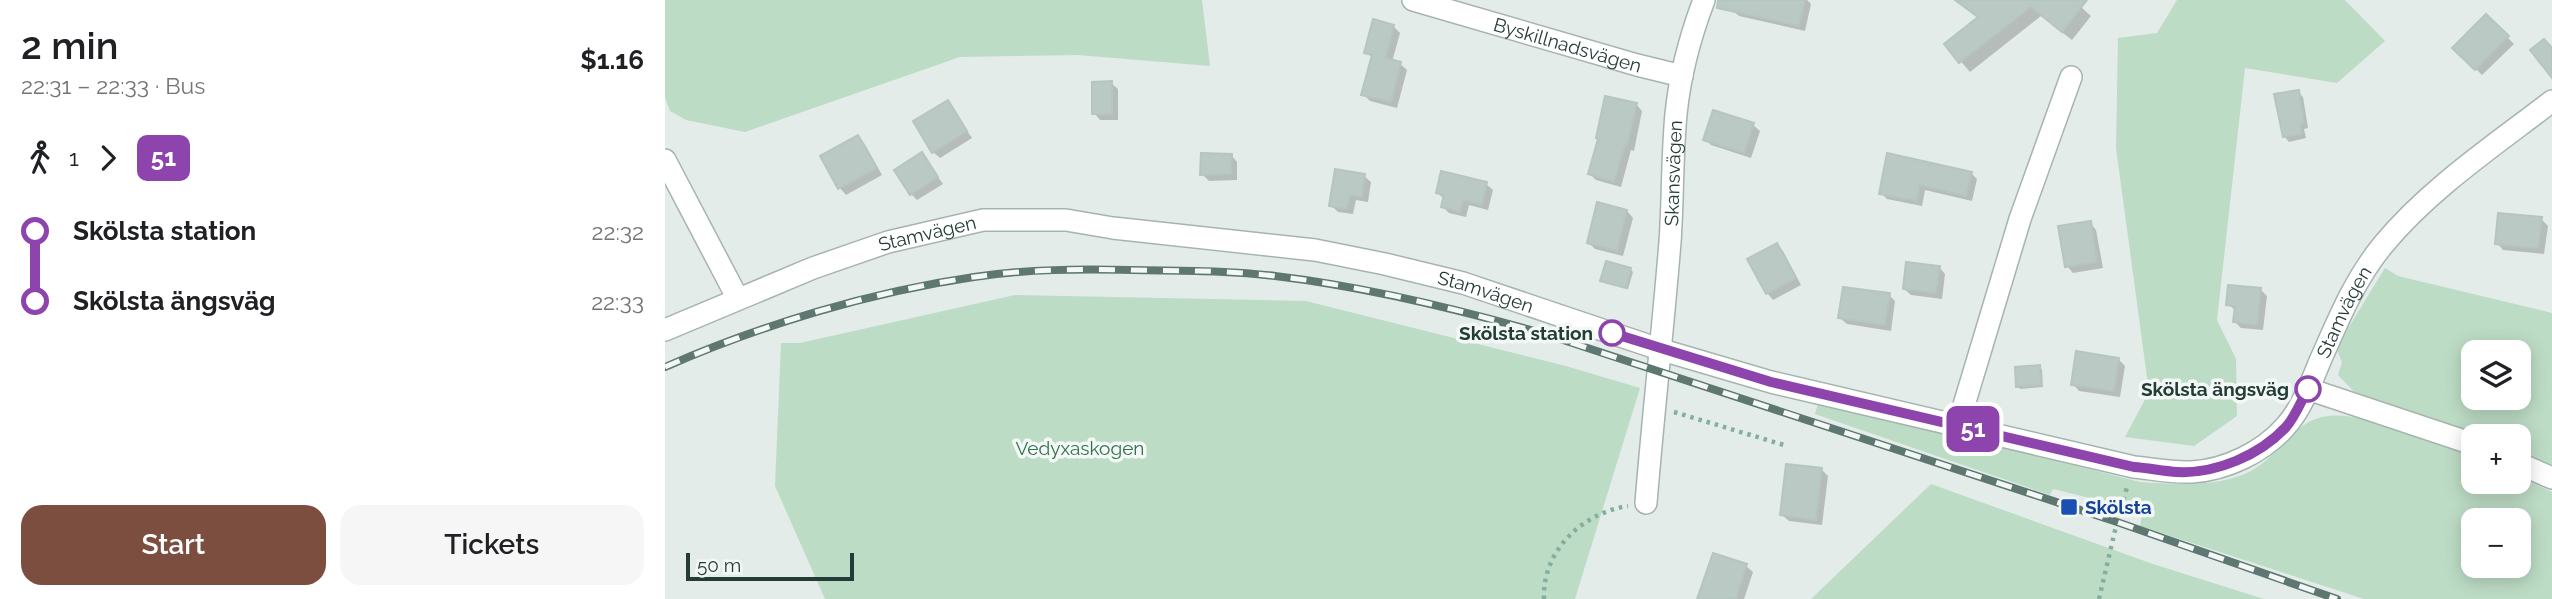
<!DOCTYPE html>
<meta charset="utf-8">
<style>
:root{--surface:#fff;--page:#f6f6f6;--text:#202124;--muted:#757577;--accent:#7b4e40}
body{margin:0;font-family:Raleway,sans-serif;background:var(--page);color:var(--text);height:100vh;display:flex;flex-direction:column;font-size:26px;white-space:nowrap}
*{box-sizing:border-box;margin:0}
p{font-size:23px;color:var(--muted)}
.icon{flex:none;width:38px;height:38px;fill:none;stroke:currentColor;stroke-width:2;stroke-linecap:round;stroke-linejoin:round}
.map{position:relative;flex:1;overflow:hidden}
.panel{display:flex;flex-direction:column;background:var(--surface);width:665px}
.panel>*{flex:none}
.badge{padding:0 14px;border-radius:10px;font-size:24px;line-height:46px}
.controls{position:absolute;left:1796px;top:340px;display:grid;gap:14px}
.controls a{display:grid;place-items:center;width:70px;height:70px;border-radius:14px;background:var(--surface);box-shadow:0 4px 18px #0003;font-size:35px}
.scale{position:absolute;left:21px;bottom:18px;width:168px;box-sizing:border-box;padding-left:7px;border:4px solid #233c36;border-top:0;font-size:19px;line-height:24px;white-space:nowrap;color:#233c36;-webkit-text-stroke:5px #f3f8f6;paint-order:stroke}
.map>.badge{position:absolute;translate:-50% -50%;box-shadow:0 0 0 4px #fff}
.legs{display:flex;align-items:center;gap:10px;height:77px;padding:0 21px;font-size:23px}
.legs p{margin-inline-start:auto}
.summary{display:flex;align-items:center;justify-content:space-between;height:119px;padding:0 21px}
h1{font-size:38px;font-weight:600;line-height:52px}
.primary-button{display:flex;gap:14px;margin-top:auto;padding:14px 21px}
.primary-button a{flex:1;height:80px;border-radius:21px;background:var(--accent);color:#fff;font-size:28px;font-weight:600;line-height:80px;text-align:center}
.primary-button a+a{background:var(--page);color:var(--text)}
ul{padding:0 21px;list-style:none}
li{display:flex;align-items:center;gap:24px;height:70px;font-size:26px}
li i{display:grid;place-items:center;width:10px;height:100%;margin:0 9px;background:currentColor}
li i::after{content:'';width:18px;height:18px;margin:-9px;border:5px solid;border-radius:50%;background:var(--surface)}
li p{margin-inline-start:auto}
li:first-child i{background:linear-gradient(#0000 50%,currentColor 0)}
li:last-child i{background:linear-gradient(currentColor 50%,#0000 0)}
main{display:flex;flex:1;min-height:0}
.map>svg:first-child{display:block}
</style>
<main>
<section class="panel">
<div class="summary"><div><h1>2 min</h1><p>22:31 – 22:33 · Bus</p></div><b>$1.16</b></div>
<div class="legs"><svg class="icon" aria-label="walk" viewBox="0 0 24 24"><circle cx="13" cy="4" r="2"/><path d="M13 8l-2 6 4 7M11 14l-3 7M7 12l3-4h3l4 4"/></svg>1<svg class="icon" aria-label="forward" viewBox="0 0 24 24"><path d="M9 5l7 7-7 7"/></svg><b class="badge" style="background:#8e44ad;color:#fff">51</b></div>
<ul>
<li><i style="color:#8e44ad"></i><b>Skölsta station</b><p>22:32</p></li>
<li><i style="color:#8e44ad"></i><b>Skölsta ängsväg</b><p>22:33</p></li>
</ul>
<div class="primary-button"><a>Start</a><a>Tickets</a></div>
</section>
<div class="map">
<svg width="1887" height="599" viewBox="0 0 1887 599">
<rect width="100%" height="100%" fill="#e3ece8"/>
<g fill="#bddcc5" fill-rule="evenodd">
<path d="M 0,0 L 537,0 L 545,66 L 413,55 L 295,57 L 80,132 L 21,120 L 5,111 L 0,98 Z"/>
<path d="M 1512,0 L 1680,0 L 1720,41 L 1672,83 L 1580,68 L 1552,320 L 1571,359 L 1572,416 L 1529,446 L 1460,437 L 1484,392 L 1451,148 L 1453,38 L 1492,33 Z"/>
<path d="M 1720,268 L 1733,276 L 1887,313 L 1887,471 L 1853,456 L 1853,436 L 1808,436 L 1726,407 L 1722,403 L 1697,400 L 1673,375 L 1677,362 L 1671,348 ZM 1808,352 L 1853,352 L 1853,397 L 1808,397 Z"/>
<path d="M 350,295 L 641,301 L 901,366 L 975,388 L 910,599 L 160,599 L 110,486 L 116,343 L 135,343 Z"/>
<path d="M 1154,400 L 1475,482 C 1511,484 1553,488 1586,471 C 1616,455 1628,420 1663,416 C 1701,412 1770,441 1808,454 L 1808,481 L 1853,481 L 1853,476 L 1887,492 L 1887,599 L 1699,599 L 1475,526 L 1478,511 L 1388,489 L 1385,495 L 1150,414 ZM 1808,520 L 1853,520 L 1853,565 L 1808,565 Z"/>
<path d="M 1266,484 L 1488,564 L 1599,599 L 1146,599 Z"/>
</g>
<g fill="#0003">
<path d="M 1070,0 L 1142,0 L 1146,4 L 1140,31 L 1074,16 L 1067,10 Z"/>
<path d="M 1295,0 L 1408,0 L 1426,16 L 1407,40 L 1376,16 L 1305,72 L 1281,44 L 1314,18 Z"/>
<path d="M 1821,16 L 1849,44 L 1817,75 L 1790,48 Z"/>
<path d="M 728,26 L 735,33 L 727,62 L 735,64 L 742,70 L 732,108 L 705,101 L 698,94 L 708,58 L 701,52 Z"/>
<path d="M 446,83 L 453,89 L 453,120 L 435,120 L 429,113 Z"/>
<path d="M 1633,92 L 1638,97 L 1643,128 L 1639,129 L 1641,138 L 1624,142 L 1619,136 Z"/>
<path d="M 283,102 L 307,138 L 275,158 L 268,152 Z"/>
<path d="M 971,104 L 977,111 L 969,151 L 966,150 L 956,187 L 931,180 L 925,174 L 934,140 Z"/>
<path d="M 1088,125 L 1095,131 L 1086,158 L 1046,145 L 1040,139 Z"/>
<path d="M 192,137 L 199,143 L 217,175 L 181,195 L 175,188 L 157,157 Z"/>
<path d="M 257,155 L 278,184 L 252,200 L 246,194 Z"/>
<path d="M 566,155 L 572,162 L 572,180 L 544,181 L 537,174 Z"/>
<path d="M 1306,173 L 1312,179 L 1307,201 L 1260,190 L 1257,206 L 1222,199 L 1216,193 Z"/>
<path d="M 699,176 L 706,182 L 703,202 L 691,200 L 688,214 L 673,212 L 666,205 Z"/>
<path d="M 821,184 L 828,190 L 823,210 L 804,205 L 801,217 L 784,213 L 778,207 L 780,200 L 773,193 Z"/>
<path d="M 962,211 L 968,218 L 958,256 L 930,249 L 924,243 Z"/>
<path d="M 1876,219 L 1883,226 L 1879,254 L 1838,250 L 1832,243 Z"/>
<path d="M 1425,223 L 1431,230 L 1438,268 L 1408,273 L 1402,266 Z"/>
<path d="M 1112,245 L 1118,251 L 1136,285 L 1108,300 L 1102,293 Z"/>
<path d="M 1274,267 L 1280,274 L 1277,299 L 1246,295 L 1239,289 Z"/>
<path d="M 965,269 L 968,272 L 963,289 L 937,281 Z"/>
<path d="M 1596,290 L 1602,296 L 1598,330 L 1576,328 L 1570,322 L 1571,311 L 1563,304 Z"/>
<path d="M 1224,295 L 1230,301 L 1226,331 L 1182,324 L 1175,318 Z"/>
<path d="M 1453,359 L 1460,366 L 1455,397 L 1414,391 L 1408,384 Z"/>
<path d="M 1375,367 L 1377,370 L 1378,387 L 1355,389 L 1352,386 Z"/>
<path d="M 1156,469 L 1163,476 L 1157,525 L 1124,521 L 1117,515 Z"/>
<path d="M 1081,566 L 1088,572 L 1079,599 L 1034,599 Z"/>
</g>
<g fill="#bbc9c4" stroke="#b5c5bf" stroke-width="2">
<path d="M 1053,0 L 1140,0 L 1134,26 L 1052,8 Z"/>
<path d="M 1290,0 L 1422,0 L 1397,32 L 1366,7 L 1294,63 L 1279,44 L 1313,17 Z"/>
<path d="M 1821,14 L 1844,36 L 1810,70 L 1787,48 Z"/>
<path d="M 708,19 L 729,25 L 721,58 L 736,62 L 726,102 L 696,95 L 707,55 L 699,53 Z"/>
<path d="M 1879,39 L 1887,48 L 1887,78 L 1865,50 Z"/>
<path d="M 447,81 L 447,114 L 427,114 L 427,82 Z"/>
<path d="M 1634,90 L 1639,123 L 1635,124 L 1637,134 L 1618,137 L 1609,94 Z"/>
<path d="M 940,96 L 972,103 L 962,145 L 960,145 L 949,182 L 923,174 L 933,139 L 931,138 Z"/>
<path d="M 283,100 L 302,131 L 267,153 L 248,121 Z"/>
<path d="M 1048,110 L 1089,123 L 1079,153 L 1038,140 Z"/>
<path d="M 193,135 L 212,168 L 173,189 L 155,156 Z"/>
<path d="M 257,152 L 273,177 L 245,195 L 229,170 Z"/>
<path d="M 536,153 L 567,154 L 566,174 L 535,175 Z"/>
<path d="M 1222,153 L 1307,172 L 1301,196 L 1255,185 L 1252,201 L 1214,194 Z"/>
<path d="M 670,169 L 700,174 L 697,197 L 685,195 L 682,209 L 664,206 Z"/>
<path d="M 776,171 L 822,182 L 817,205 L 798,200 L 795,212 L 776,207 L 779,195 L 771,193 Z"/>
<path d="M 932,202 L 962,210 L 952,251 L 922,243 Z"/>
<path d="M 1833,213 L 1877,217 L 1873,248 L 1830,244 Z"/>
<path d="M 1426,221 L 1432,262 L 1400,267 L 1393,226 Z"/>
<path d="M 1112,243 L 1131,278 L 1101,294 L 1082,259 Z"/>
<path d="M 941,261 L 966,268 L 961,288 L 935,281 Z"/>
<path d="M 1241,262 L 1275,266 L 1271,293 L 1238,289 Z"/>
<path d="M 1563,285 L 1596,288 L 1592,325 L 1568,322 L 1570,306 L 1561,305 Z"/>
<path d="M 1178,287 L 1225,293 L 1220,325 L 1173,318 Z"/>
<path d="M 1411,351 L 1454,358 L 1449,391 L 1406,385 Z"/>
<path d="M 1375,365 L 1376,385 L 1351,387 L 1350,367 Z"/>
<path d="M 1121,464 L 1157,468 L 1151,520 L 1115,515 Z"/>
<path d="M 1048,553 L 1082,564 L 1071,599 L 1032,599 Z"/>
</g>
<g fill="none" stroke-linecap="round" stroke-linejoin="round">
<defs>
<g id="street">
<path id="s1" d="M 748,0 L 972,65 L 1017,76"/>
<path d="M 0,160 L 73,299"/>
<path id="s2" d="M 0,330 L 148,268 L 223,242 L 318,220 L 401,220 L 448,228 L 650,250 L 720,264 L 798,283 L 997,350 L 1106,382 L 1469,467 C 1488,469 1508,473 1527,472 C 1561,470 1598,452 1620,427 C 1636,410 1646,383 1655,361 C 1673,321 1689,280 1718,245 C 1764,189 1830,145 1887,101"/>
<path d="M 1643,389 L 1808,444"/>
<path d="M 1293,425 L 1355,219 L 1406,77"/>
<path d="M 1853,463 L 1887,478"/>
<path id="s3" d="M 981,503 C 988,416 998,329 1005,242 C 1008,200 1007,156 1011,114 C 1015,74 1025,37 1039,0"/>
</g>
</defs>
<use href="#street" stroke="#a6b4af" stroke-width="24"/>
<g stroke="#85aea1" stroke-width="4.5" stroke-dasharray="3.5 5" stroke-linecap="butt">
<path d="M 1009,412 L 1119,445"/>
<path d="M 879,599 C 877,551 917,513 963,506"/>
<path d="M 1434,599 L 1452,522 L 1463,484"/>
</g>
<use href="#street" stroke="#fff" stroke-width="21"/>
<defs>
<path id="rail" d="M 0,367 C 96,325 205,292 309,277 C 361,269 415,269 467,270 C 515,271 562,270 610,276 C 703,287 793,309 883,335 L 1452,522 L 1672,599"/>
</defs>
<use href="#rail" stroke="#5e7871" stroke-width="8"/>
<use href="#rail" stroke="#f3f8f6" stroke-width="5" stroke-dasharray="16" stroke-linecap="butt"/>
</g>
<g fill="none" stroke-linecap="round" stroke-linejoin="round">
<defs>
<path id="line-1" d="M 947,333 L 1106,382 L 1469,467 C 1483,468 1498,471 1512,472 C 1551,474 1595,455 1621,427 C 1630,417 1636,401 1643,389"/>
</defs>
<use href="#line-1" stroke="#fff" stroke-width="16"/>
<use href="#line-1" stroke="#8e44ad" stroke-width="10"/>
</g>
<g fill="#fff" stroke="#8e44ad" stroke-width="3.5">
<circle cx="947" cy="333" r="12"/>
<circle cx="1643" cy="389" r="12"/>
</g>
<rect fill="#1a4fb4" stroke="#f3f8f6" stroke-width="2.5" x="1395" y="498" width="18" height="18" rx="3.5"/>
<g text-anchor="middle" dominant-baseline="central" stroke-width="7" stroke-linejoin="round" paint-order="stroke">
<g font-size="19" fill="#233c36" stroke="#f3f8f6">
<text stroke="none"><textPath href="#s1" startOffset="161">Byskillnadsvägen</textPath></text>
<text stroke="none"><textPath href="#s3" startOffset="331">Skansvägen</textPath></text>
<text stroke="none"><textPath href="#s2" startOffset="280">Stamvägen</textPath></text>
<text stroke="none"><textPath href="#s2" startOffset="847">Stamvägen</textPath></text>
<text stroke="none"><textPath href="#s2" startOffset="1813">Stamvägen</textPath></text>
</g>
<g font-size="19" font-weight="bold" fill="#233c36" stroke="#f3f8f6" text-anchor="end">
<text x="928" y="333">Skölsta station</text>
<text x="1624" y="389">Skölsta ängsväg</text>
</g>
<g font-size="19" fill="#30714a" stroke="#f3f8f6">
<text x="415" y="448">Vedyxaskogen</text>
</g>
<g font-size="19" font-weight="bold" fill="#164399" stroke="#f3f8f6" text-anchor="start">
<text x="1420" y="507">Skölsta</text>
</g>
</g>
</svg>
<div class="controls">
<a><svg class="icon" aria-label="layers" viewBox="0 0 24 24"><path d="M12 4l9 5-9 5-9-5zM3 14l9 5 9-5"/></svg></a>
<a>+</a>
<a>−</a>
</div>
<div class="scale">50 m</div>
<b class="badge" style="left:1308px;top:429px;background:#8e44ad;color:#fff">51</b>
</div>
</main>
